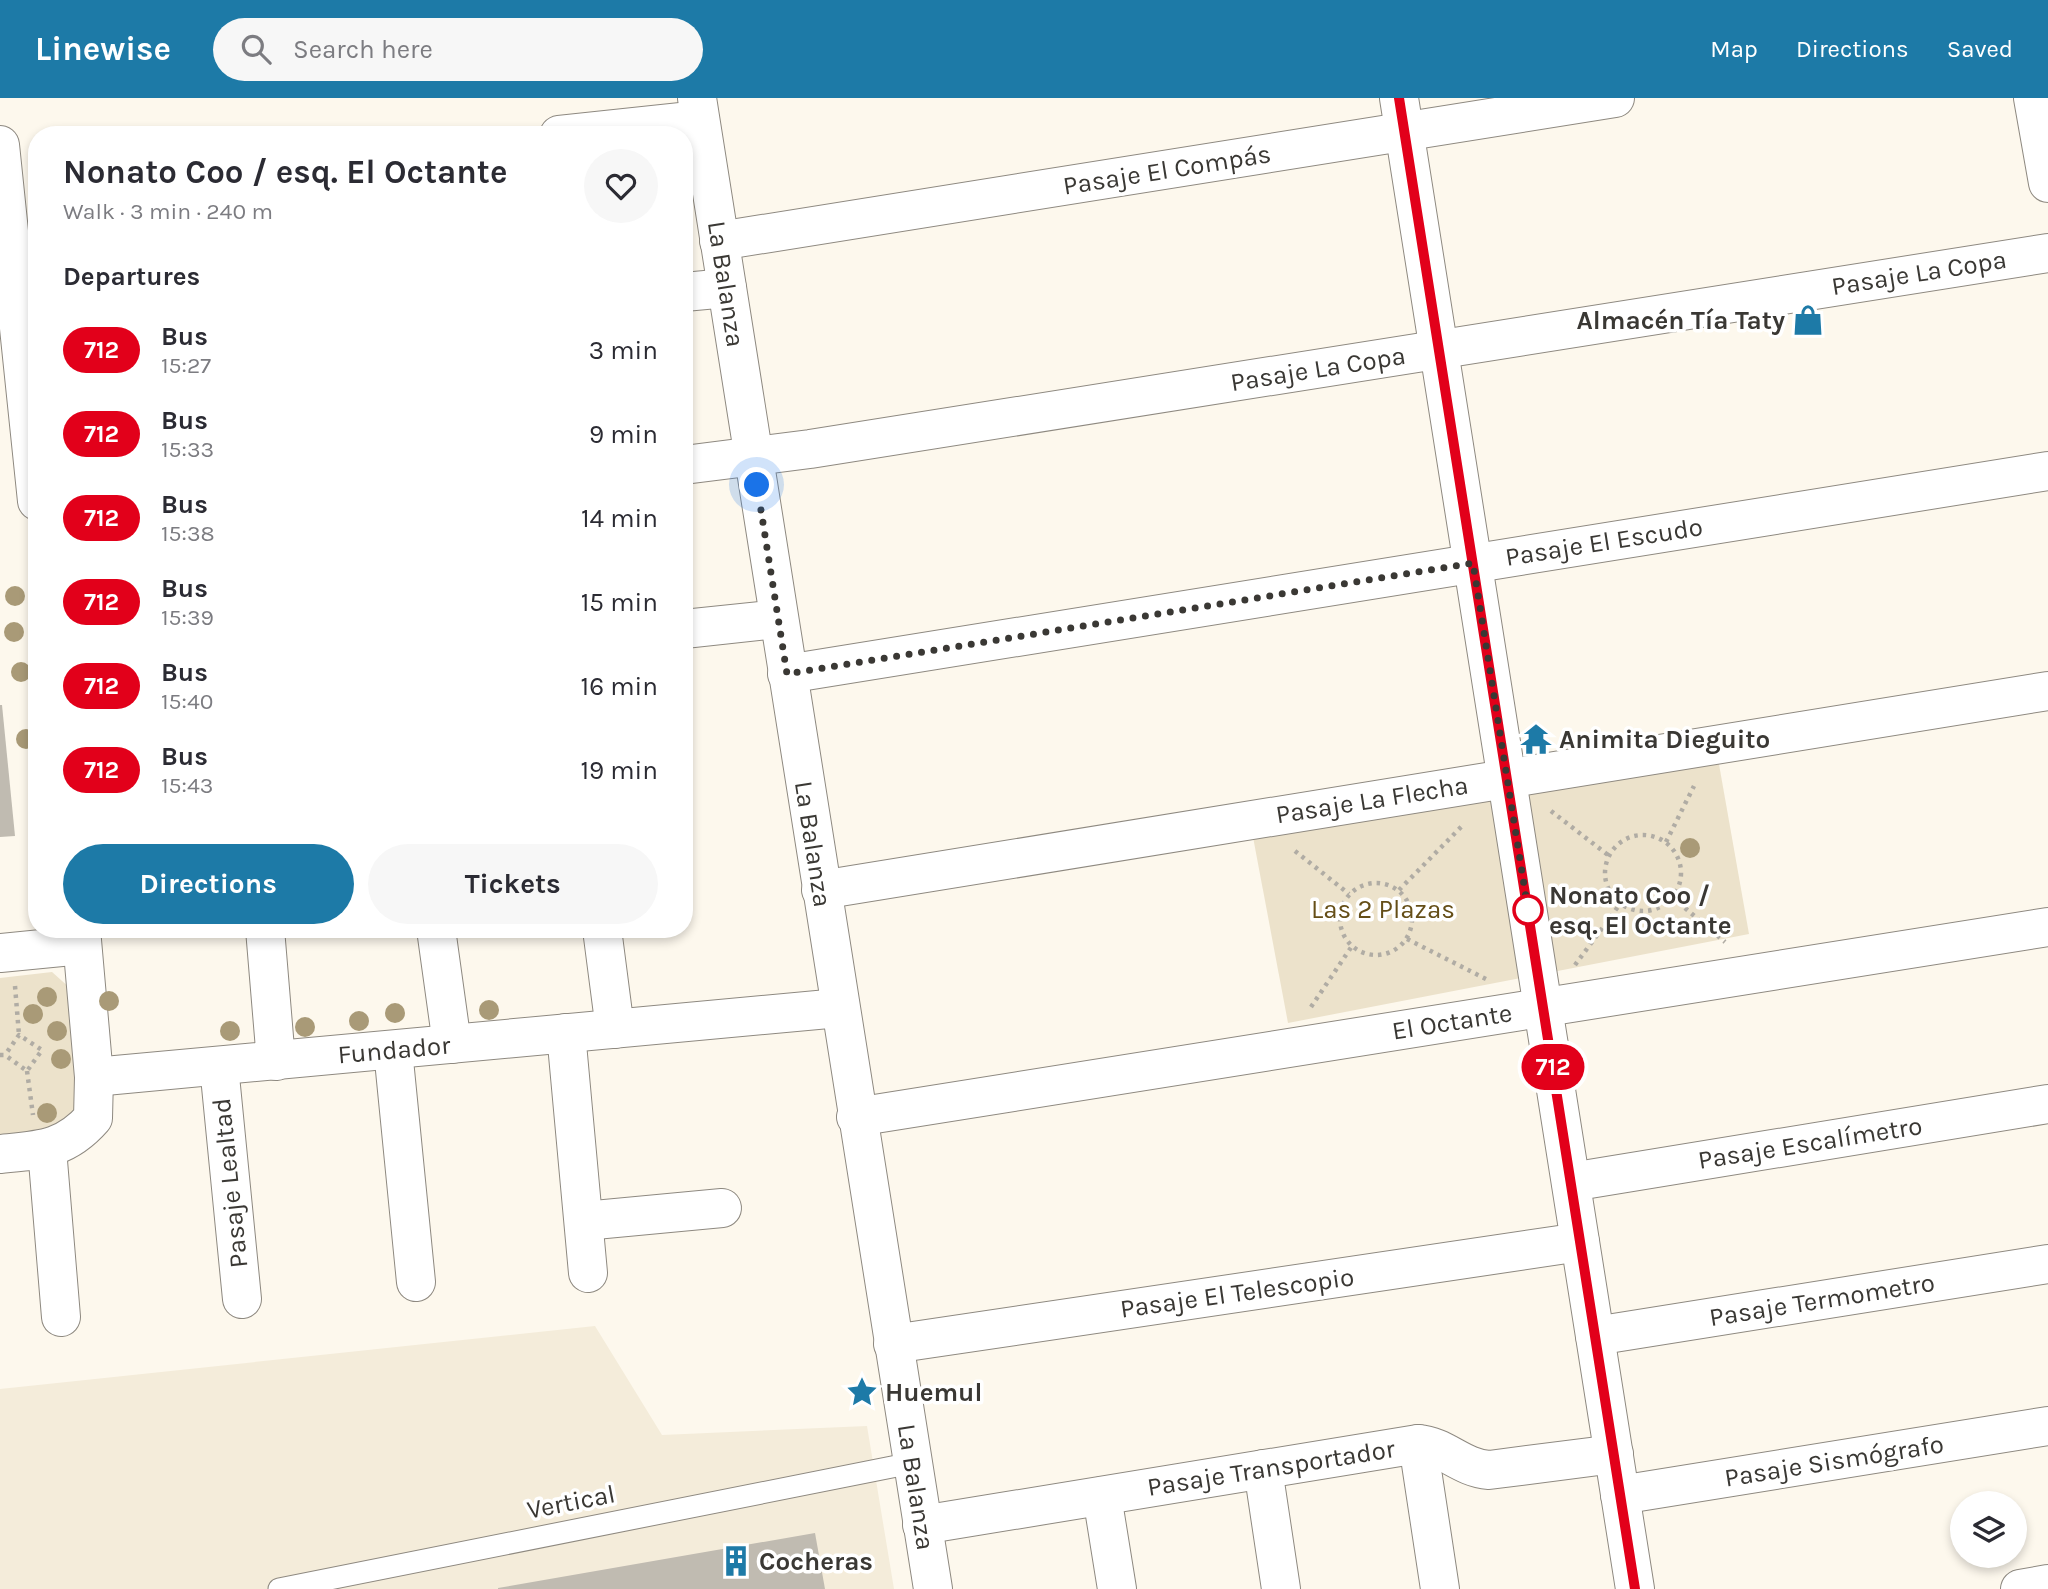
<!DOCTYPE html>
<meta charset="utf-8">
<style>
:root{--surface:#fff;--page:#f7f7f7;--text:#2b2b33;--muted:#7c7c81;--accent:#1d7aa7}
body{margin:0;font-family:Karla,sans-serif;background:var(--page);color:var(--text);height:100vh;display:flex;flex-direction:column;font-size:26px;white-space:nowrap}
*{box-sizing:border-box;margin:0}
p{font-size:23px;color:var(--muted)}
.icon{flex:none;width:38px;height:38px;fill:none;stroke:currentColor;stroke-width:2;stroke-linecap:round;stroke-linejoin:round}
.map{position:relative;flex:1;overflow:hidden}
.details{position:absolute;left:28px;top:28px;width:665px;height:812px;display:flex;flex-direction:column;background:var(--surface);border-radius:28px;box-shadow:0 4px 10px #0003}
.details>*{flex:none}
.badge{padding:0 14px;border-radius:23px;font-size:24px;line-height:46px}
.fabs{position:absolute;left:1950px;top:1393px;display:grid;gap:14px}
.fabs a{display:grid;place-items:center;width:77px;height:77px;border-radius:50%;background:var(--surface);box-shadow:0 4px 10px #0003;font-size:35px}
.you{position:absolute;width:35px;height:35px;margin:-18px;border:5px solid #fff;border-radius:50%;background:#1a73e8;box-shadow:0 0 0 10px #1a73e833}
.map>.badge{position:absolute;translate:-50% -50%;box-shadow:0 0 0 4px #fff}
h2{padding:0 35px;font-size:26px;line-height:63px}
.round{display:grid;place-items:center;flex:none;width:74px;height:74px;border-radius:37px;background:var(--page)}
.summary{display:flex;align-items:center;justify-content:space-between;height:119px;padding:0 35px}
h1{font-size:33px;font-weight:700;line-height:52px}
.button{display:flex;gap:14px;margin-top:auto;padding:14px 35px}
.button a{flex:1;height:80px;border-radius:42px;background:var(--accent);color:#fff;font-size:28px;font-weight:700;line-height:80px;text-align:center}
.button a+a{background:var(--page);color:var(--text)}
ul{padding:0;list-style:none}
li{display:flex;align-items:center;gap:21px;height:84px;padding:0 35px}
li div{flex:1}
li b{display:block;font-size:26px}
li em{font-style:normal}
li .badge{min-width:77px;font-weight:700;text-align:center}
header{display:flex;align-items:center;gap:42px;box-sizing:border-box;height:98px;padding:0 35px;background:var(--accent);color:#fff}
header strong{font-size:33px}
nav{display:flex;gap:38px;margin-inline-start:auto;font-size:24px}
.search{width:490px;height:63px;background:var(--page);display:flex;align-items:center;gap:18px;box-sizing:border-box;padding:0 24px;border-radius:38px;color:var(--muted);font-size:26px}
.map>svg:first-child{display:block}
</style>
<header>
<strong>Linewise</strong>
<div class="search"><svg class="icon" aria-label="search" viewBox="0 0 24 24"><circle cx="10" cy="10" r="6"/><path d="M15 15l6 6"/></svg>Search here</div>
<nav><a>Map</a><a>Directions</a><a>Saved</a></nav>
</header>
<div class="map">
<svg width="2048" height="1491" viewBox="0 0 2048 1491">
<rect width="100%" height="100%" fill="#fdf8ed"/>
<path fill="#f4ecda" d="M 595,1228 L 662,1337 L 867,1328 L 894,1491 L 0,1491 L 0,1291 Z"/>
<g fill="#ece2cb">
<path d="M 1717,655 L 1749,836 L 1288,925 L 1253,739 Z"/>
<path d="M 52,874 L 71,891 L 83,1012 L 65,1035 L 0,1042 L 0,880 Z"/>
</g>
<g fill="#c0bbb1">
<path d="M 0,607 L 2,607 L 15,738 L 0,739 Z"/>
<path d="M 815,1435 L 825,1491 L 498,1491 L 498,1490 Z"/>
</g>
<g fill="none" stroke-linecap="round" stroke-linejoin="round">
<defs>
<path id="service" d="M 279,1491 L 912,1365"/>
<g id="minor">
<path d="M 697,0 L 933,1491"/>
<path d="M 2033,0 L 2048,85"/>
<path d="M 559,37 L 700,22"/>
<path d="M 0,47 L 37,403"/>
<path d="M 719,143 L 1615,0"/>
<path d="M 684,194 L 727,190"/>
<path d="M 684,367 L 810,351 L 2048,155"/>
<path d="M 684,531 L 778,521"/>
<path d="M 787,576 L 2048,373"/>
<path d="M 821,792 L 2048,593"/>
<path d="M 265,831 L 276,963"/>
<path d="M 436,831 L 452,946"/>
<path d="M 602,831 L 615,931"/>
<path d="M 0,855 L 82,847"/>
<path d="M 566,935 L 588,1175"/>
<path d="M 393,952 L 416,1184"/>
<path d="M 219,968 L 242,1201"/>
<path d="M 94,979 L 839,910"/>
<path d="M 856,1019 L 2048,829"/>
<path d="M 47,1051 L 61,1219"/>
<path d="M 0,1056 C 40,1052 65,1052 93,1020 L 94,979 L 81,831"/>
<path d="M 1571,1084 L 2048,1006"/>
<path d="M 584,1123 L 722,1110"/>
<path d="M 1595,1238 L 2048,1166"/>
<path d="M 893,1246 L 1580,1144"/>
<path d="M 1418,1346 L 1440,1491"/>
<path d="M 1263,1371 L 1281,1491"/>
<path d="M 1620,1397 L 2048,1328"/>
<path d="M 1102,1398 L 1117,1491"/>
<path d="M 922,1427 L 1418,1346 C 1445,1348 1461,1370 1489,1372 L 1614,1356"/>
<path d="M 2020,1491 L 2048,1486"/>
</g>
<path id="secondary" d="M 1399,0 L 1635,1491"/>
</defs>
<use href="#service" stroke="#8e8980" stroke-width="23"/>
<use href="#minor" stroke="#8e8980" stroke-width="40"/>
<use href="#secondary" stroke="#8e8980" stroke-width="40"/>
<g stroke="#b0aca4" stroke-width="4.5" stroke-dasharray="3.5 5" stroke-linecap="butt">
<path d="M 1551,713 L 1608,757"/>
<circle cx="1643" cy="775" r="38"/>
<path d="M 1666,744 L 1694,688"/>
<path d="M 1295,753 L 1349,796"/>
<circle cx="1376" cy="821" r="36"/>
<path d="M 1399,792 L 1464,726"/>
<path d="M 1672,799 L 1725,844"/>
<path d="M 1407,841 L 1486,881"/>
<path d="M 1575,867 L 1620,806"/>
<path d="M 15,888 L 19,937"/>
<path d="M 1311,909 L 1352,848"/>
<path d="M 0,957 L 5,957 L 27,973 L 42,952 L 19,937 L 5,957"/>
<path d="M 27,973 L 33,1017"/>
</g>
<use href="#service" stroke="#fff" stroke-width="21"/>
<use href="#minor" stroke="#fff" stroke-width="38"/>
<use href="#secondary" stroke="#fff" stroke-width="38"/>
</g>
<g fill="#a99a77">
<circle cx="15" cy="498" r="10"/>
<circle cx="14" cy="534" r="10"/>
<circle cx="21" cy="574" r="10"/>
<circle cx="26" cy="641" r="10"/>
<circle cx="1690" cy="750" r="10"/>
<circle cx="47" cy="899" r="10"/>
<circle cx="109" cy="903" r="10"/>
<circle cx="489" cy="912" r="10"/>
<circle cx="395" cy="915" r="10"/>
<circle cx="33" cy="916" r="10"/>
<circle cx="359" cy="923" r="10"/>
<circle cx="305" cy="929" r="10"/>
<circle cx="57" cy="933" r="10"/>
<circle cx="230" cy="933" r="10"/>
<circle cx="61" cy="961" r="10"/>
<circle cx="47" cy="1015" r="10"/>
</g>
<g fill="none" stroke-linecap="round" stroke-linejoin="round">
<defs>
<path id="line" d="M 1399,0 L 1635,1491"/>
</defs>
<use href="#line" stroke="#fff" stroke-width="16"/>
<use href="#line" stroke="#e2001a" stroke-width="10"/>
<path stroke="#3a3834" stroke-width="7" stroke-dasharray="0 12.6" d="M 757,387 L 787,576 L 1473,465 L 1528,812"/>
</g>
<defs>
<symbol id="shop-bare" viewBox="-9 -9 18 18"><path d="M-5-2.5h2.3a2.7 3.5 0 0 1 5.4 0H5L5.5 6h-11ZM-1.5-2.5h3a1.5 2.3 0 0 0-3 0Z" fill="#1d7aa7" stroke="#fff" stroke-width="2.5" paint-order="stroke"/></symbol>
<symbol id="temple-bare" viewBox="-9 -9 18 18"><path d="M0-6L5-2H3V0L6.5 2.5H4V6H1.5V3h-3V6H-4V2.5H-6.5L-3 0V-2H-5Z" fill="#1d7aa7" stroke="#fff" stroke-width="2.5" paint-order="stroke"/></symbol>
<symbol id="sight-bare" viewBox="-9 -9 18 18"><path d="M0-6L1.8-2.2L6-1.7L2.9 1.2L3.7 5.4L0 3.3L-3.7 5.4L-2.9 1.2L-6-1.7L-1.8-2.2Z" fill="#1d7aa7" stroke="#fff" stroke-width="2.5" paint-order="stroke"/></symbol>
<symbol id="building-bare" viewBox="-9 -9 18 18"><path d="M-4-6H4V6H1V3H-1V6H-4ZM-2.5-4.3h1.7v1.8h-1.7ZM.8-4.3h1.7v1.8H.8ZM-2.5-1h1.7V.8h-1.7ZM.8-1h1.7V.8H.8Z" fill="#1d7aa7" stroke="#fff" stroke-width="2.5" paint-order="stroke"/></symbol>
</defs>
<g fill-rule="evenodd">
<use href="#shop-bare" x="1786" y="200" width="44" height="44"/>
<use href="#temple-bare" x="1514" y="619" width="44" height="44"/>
<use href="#sight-bare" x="840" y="1272" width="44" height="44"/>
<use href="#building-bare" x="714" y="1441" width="44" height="44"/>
</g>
<circle fill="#fff" stroke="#e2001a" stroke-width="3.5" cx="1528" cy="812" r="14"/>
<g text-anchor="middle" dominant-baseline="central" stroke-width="7" stroke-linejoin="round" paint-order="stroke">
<g font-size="26" fill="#3a3834" stroke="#fff">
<text transform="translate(1167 72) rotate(-9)">Pasaje El Compás</text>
<text transform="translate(1919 175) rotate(-9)">Pasaje La Copa</text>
<text transform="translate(726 186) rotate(81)">La Balanza</text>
<text transform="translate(1318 271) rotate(-9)">Pasaje La Copa</text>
<text transform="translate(1604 444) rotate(-9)">Pasaje El Escudo</text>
<text transform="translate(1372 702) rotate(-9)">Pasaje La Flecha</text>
<text transform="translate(813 746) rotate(81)">La Balanza</text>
<text transform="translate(1452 924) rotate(-9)">El Octante</text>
<text transform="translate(394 952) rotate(-5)">Fundador</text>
<text transform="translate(1810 1045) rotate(-9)">Pasaje Escalímetro</text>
<text transform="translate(230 1085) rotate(-96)">Pasaje Lealtad</text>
<text transform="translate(1237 1195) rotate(-8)">Pasaje El Telescopio</text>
<text transform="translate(1822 1202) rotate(-9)">Pasaje Termometro</text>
<text transform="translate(1834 1363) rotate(-9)">Pasaje Sismógrafo</text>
<text transform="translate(1271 1370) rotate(-9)">Pasaje Transportador</text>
<text transform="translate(916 1389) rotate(81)">La Balanza</text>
<text transform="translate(571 1404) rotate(-11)">Vertical</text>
</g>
<g font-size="26" font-weight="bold" fill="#3a3834" stroke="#fff" text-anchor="start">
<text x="1785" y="222" text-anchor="end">Almacén Tía Taty</text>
<text x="1559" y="641">Animita Dieguito</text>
<text x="885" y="1294">Huemul</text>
<text x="759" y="1463">Cocheras</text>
</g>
<g font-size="26" font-weight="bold" fill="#3a3834" stroke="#fff" text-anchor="start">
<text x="1549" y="797">Nonato Coo /<tspan x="1549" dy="30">esq. El Octante</tspan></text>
</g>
<g font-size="26" fill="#654e17" stroke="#fff">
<text x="1383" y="811">Las 2 Plazas</text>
</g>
</g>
</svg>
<div class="fabs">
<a><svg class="icon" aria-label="layers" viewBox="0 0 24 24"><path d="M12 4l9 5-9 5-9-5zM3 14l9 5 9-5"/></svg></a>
</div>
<div class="you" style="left:757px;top:387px"></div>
<b class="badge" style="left:1553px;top:969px;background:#e2001a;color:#fff">712</b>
<section class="details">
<div class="summary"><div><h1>Nonato Coo / esq. El Octante</h1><p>Walk · 3 min · 240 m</p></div><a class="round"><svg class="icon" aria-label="heart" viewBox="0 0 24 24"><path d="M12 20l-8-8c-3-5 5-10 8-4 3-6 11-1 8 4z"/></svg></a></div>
<h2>Departures</h2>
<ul>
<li><span class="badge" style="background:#e2001a;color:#fff">712</span><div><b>Bus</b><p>15:27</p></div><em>3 min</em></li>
<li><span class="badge" style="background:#e2001a;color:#fff">712</span><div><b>Bus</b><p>15:33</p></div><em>9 min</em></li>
<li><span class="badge" style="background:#e2001a;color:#fff">712</span><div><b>Bus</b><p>15:38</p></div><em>14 min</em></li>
<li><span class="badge" style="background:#e2001a;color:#fff">712</span><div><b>Bus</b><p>15:39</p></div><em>15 min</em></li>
<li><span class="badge" style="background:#e2001a;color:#fff">712</span><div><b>Bus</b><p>15:40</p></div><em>16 min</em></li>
<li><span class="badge" style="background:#e2001a;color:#fff">712</span><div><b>Bus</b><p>15:43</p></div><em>19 min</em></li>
</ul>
<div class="button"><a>Directions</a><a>Tickets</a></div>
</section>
</div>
